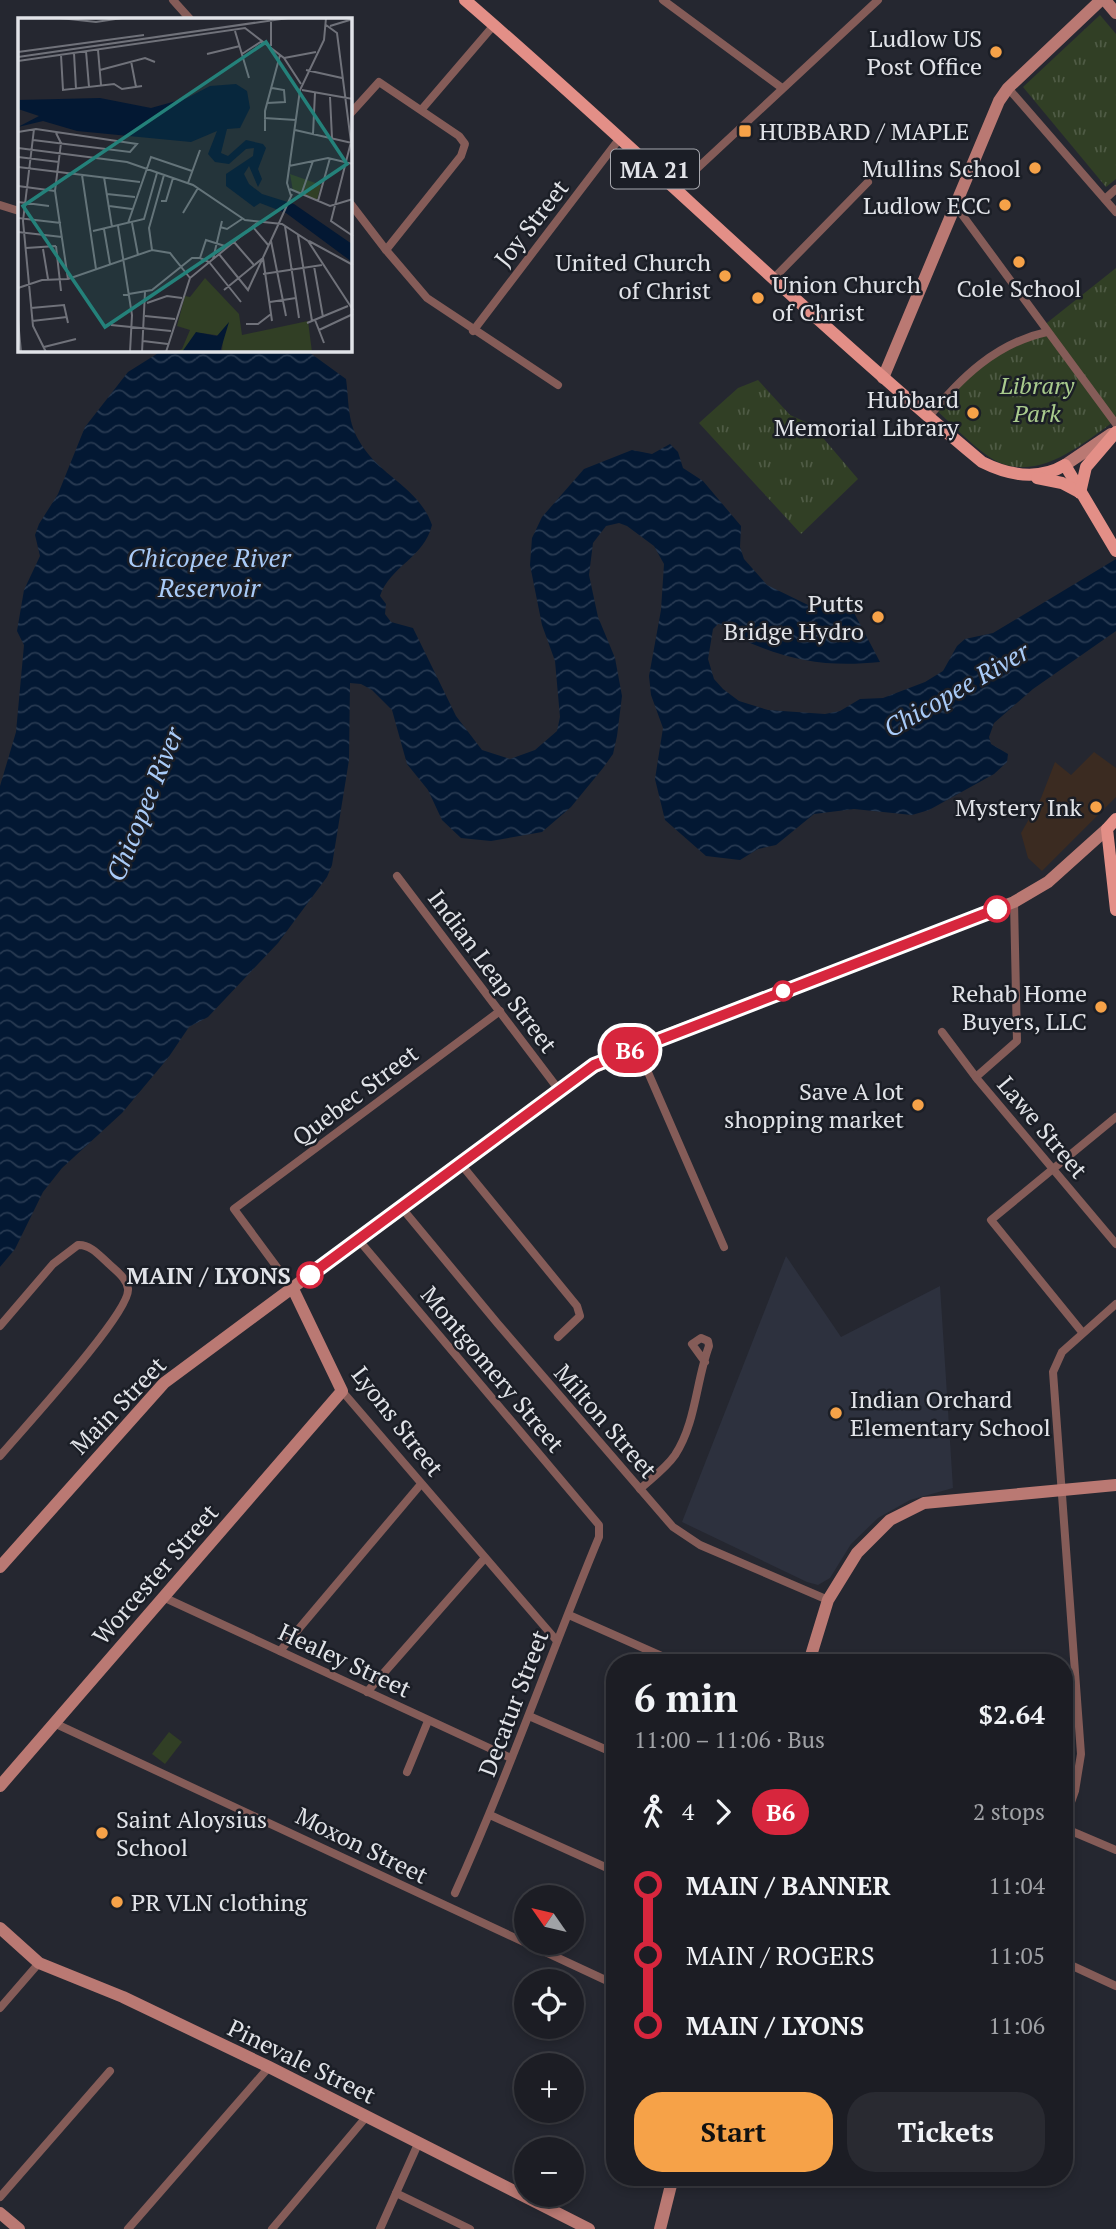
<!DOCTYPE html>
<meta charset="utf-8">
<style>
:root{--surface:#1c1d24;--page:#292a31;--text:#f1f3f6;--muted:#a0a2a6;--line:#3a3b41;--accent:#f6a248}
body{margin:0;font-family:"PT Serif",serif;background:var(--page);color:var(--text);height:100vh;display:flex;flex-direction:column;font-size:26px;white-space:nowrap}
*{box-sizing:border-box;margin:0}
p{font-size:23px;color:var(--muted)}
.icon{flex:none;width:38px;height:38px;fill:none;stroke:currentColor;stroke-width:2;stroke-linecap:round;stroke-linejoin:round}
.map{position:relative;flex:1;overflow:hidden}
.panel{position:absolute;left:606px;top:1654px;width:467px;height:532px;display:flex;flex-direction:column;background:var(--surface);border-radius:28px;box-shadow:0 4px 10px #0003,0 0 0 2px var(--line)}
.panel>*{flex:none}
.badge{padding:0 14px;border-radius:23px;font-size:24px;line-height:46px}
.needle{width:46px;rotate:304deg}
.buttons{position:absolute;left:514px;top:1885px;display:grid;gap:14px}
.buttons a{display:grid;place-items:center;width:70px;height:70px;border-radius:50%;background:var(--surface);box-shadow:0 4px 10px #0003,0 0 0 2px var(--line);font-size:35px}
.map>.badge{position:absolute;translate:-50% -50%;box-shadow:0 0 0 4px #fff}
.legs{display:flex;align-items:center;gap:10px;height:77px;padding:0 28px;font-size:23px}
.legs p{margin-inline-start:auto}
.summary{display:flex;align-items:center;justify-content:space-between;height:119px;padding:0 28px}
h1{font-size:38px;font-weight:800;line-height:52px}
.cta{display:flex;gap:14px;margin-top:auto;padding:14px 28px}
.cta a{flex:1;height:80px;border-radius:28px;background:var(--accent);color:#111;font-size:28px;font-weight:800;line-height:80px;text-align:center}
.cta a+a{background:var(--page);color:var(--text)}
ul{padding:0 28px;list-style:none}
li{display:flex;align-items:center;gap:24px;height:70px;font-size:26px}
li i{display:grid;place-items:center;width:10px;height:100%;margin:0 9px;background:currentColor}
li i::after{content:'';width:18px;height:18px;margin:-9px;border:5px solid;border-radius:50%;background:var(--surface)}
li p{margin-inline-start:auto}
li:first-child i{background:linear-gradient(#0000 50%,currentColor 0)}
li:last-child i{background:linear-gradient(currentColor 50%,#0000 0)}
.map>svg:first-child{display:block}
</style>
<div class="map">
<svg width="1116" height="2229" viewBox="0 0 1116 2229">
<defs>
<pattern id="park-tufts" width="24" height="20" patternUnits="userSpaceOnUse" patternTransform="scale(1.75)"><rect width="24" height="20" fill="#313f25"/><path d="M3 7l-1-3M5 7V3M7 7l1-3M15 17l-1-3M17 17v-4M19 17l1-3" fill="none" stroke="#4f5b45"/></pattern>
<pattern id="water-waves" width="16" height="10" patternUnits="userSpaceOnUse" patternTransform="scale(1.75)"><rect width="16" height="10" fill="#031833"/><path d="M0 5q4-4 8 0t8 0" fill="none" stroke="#273951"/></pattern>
</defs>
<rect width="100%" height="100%" fill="#252730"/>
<path fill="#3b2b21" d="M 1094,752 L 1116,768 L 1116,797 L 1042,871 L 1028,858 L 1021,833 L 1041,798 L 1055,762 L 1071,775 Z"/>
<path fill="#2d313e" d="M 786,1256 L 841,1337 L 940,1286 L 953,1488 L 910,1500 L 878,1518 L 851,1544 L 830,1578 L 818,1585 L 807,1582 L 682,1522 Z"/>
<path fill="#313f25" d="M 169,1732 L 182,1742 L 165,1764 L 152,1754 Z"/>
<g fill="url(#park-tufts)">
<path d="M 1100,15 L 1116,34 L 1116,179 L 1106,187 L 1023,87 Z"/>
<path d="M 1116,268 L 1116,420 C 1083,443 1041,481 998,462 C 979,453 952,424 935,409 L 983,362 L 1046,332 L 1043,326 Z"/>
<path d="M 758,380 L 790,415 L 812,425 L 858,479 L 801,534 L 699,423 L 738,388 Z"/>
</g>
<path fill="url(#water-waves)" d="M 163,350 L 306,350 L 346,379 C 349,400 347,419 358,439 C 378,476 419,487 432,525 C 424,558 390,566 380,596 L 386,604 L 385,614 L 391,622 L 413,628 L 456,716 L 482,750 L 510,759 L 535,750 L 557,731 L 560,717 L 555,661 L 542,625 L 530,565 L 532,538 L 542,517 L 584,469 L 632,450 L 652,454 L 670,444 L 678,452 L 683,468 L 703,481 L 741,526 L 740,547 L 744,559 L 767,585 L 808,605 L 851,607 L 880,662 C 831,667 796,662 750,643 C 740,638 726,625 718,624 L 713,629 L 708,659 L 714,679 L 723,689 L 739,701 L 768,710 L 825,714 L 840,711 L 860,699 L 883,698 L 925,682 L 943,671 L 957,646 L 965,639 L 993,633 L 1116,559 L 1116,631 L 1033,689 L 994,723 L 989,737 L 991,744 L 1008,754 L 1007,762 L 994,774 L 929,810 L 912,815 L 854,809 L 814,814 L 776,845 L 758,849 L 740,860 L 706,856 L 665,820 L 655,779 L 663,728 L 651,695 L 649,676 L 661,610 L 664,564 L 654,546 L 627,526 L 619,523 L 606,526 L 593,543 L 589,575 L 598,617 L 615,658 L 622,696 L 617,736 L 613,754 L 603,768 L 571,807 L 542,832 L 491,841 L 461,838 L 442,820 L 428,790 L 407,764 L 392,710 L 372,690 L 361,684 L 350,683 L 349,760 L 332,865 L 327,877 L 278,943 L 208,1017 L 189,1027 L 168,1058 L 122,1113 L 62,1168 L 43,1192 L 15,1249 L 0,1267 L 0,786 L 16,732 L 24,645 L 17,631 L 24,590 L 40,556 L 35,535 L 39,524 L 58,494 L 85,427 L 128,372 Z"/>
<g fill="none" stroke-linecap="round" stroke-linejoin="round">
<g stroke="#855c58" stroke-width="8">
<path d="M 173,0 L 190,19"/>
<path d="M 663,0 L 782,88"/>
<path d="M 1008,88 L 1116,212"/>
<path d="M 422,109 L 494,25"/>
<path d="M 350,114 L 379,82 L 459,136 L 465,144 L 461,156 L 386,250"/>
<path d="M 676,188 L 878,0"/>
<path d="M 1105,199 L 1116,189"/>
<path d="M 350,203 L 386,250 L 427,298 L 558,385"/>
<path d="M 0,205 L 19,211"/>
<path d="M 955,205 L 1116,424"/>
<path d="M 774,278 L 868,182"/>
<path d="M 473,331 L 620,138"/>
<path d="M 928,418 C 960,378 996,343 1047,332"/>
<path d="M 397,876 L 559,1090"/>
<path d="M 942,1032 L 978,1080 L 1116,1244"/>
<path d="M 637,1047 L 724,1247"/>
<path d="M 976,1077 L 1017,1041 L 1014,902"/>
<path d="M 460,1163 L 577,1306 L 580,1316 L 558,1337"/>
<path d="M 401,1207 L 498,1324 L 673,1527 L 700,1545 L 828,1600"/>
<path d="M 357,1238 L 599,1525 L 599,1537 C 550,1655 508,1776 455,1893"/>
<path d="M 293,1289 L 234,1209 L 500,1011"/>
<path d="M 0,1326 L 53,1264 L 78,1245 C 90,1244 100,1256 109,1264 C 116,1271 127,1278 128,1289 C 131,1312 21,1431 0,1456"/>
<path d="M 1082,1332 L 991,1220 L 1116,1117"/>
<path d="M 342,1391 L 557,1641"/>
<path d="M 640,1489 C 652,1478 666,1468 675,1455 C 696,1423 696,1381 709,1346 L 708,1341 L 701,1338 L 692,1344 L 705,1362"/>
<path d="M 163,1597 L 511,1758"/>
<path d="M 569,1615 L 675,1662"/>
<path d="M 280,1651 L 421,1484"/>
<path d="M 367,1692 L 484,1559"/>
<path d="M 529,1716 L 614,1753"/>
<path d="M 54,1723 L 614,1984"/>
<path d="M 407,1772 L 428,1721"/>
<path d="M 490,1815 L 614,1871"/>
<path d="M 1064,1822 L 1075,1791 L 1081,1754 L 1053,1372 L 1062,1352 L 1116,1304"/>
<path d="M 1064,1828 L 1116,1850"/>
<path d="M 1064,1962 L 1116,1986"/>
<path d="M 0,2008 L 39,1963"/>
<path d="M 396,2193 L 470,2229"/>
<path d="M 0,2197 L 110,2071"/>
<path d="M 128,2229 L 269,2067"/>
<path d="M 272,2229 L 367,2116"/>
<path d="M 380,2229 L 418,2144"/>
</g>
<g stroke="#ba7973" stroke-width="12">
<path d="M 1105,0 L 1116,13"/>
<path d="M 883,378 L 999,101 L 1008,88 L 1101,0"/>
<path d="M 1065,465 L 1111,434"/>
<path d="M 0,1567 L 164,1383 L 582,1073 L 656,1039 L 1014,902 L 1048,882 L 1107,829"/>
<path d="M 809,1662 L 828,1600 L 857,1553 L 890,1520 L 924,1503 L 1116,1485"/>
<path d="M 0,1786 L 342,1391 L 293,1289"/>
<path d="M 0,1928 L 39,1963 L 123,1997 L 269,2067 L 589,2229"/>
<path d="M 0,2213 L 19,2229"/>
<path d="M 660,2229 L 673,2177"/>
</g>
<g stroke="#e38f87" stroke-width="12">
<path d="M 465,0 C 640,151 804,314 982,462 C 1008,475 1038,481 1065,465 L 1116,551"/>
<path d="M 1037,478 L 1062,483 L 1079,492"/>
<path d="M 1080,493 L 1086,467 L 1116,432"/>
<path d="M 1116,819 L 1107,829 L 1116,910"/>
</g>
</g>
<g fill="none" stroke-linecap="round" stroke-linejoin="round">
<defs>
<path id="line-1" d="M 310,1275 L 594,1065 L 997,909"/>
</defs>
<use href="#line-1" stroke="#fff" stroke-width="16"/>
<use href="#line-1" stroke="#d7263d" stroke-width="10"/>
</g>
<g fill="#f6a248" stroke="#1b1e26" stroke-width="2.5">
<circle cx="996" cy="52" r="7"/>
<rect x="738" y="124" width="14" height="14" rx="3.5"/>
<circle cx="1035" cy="168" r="7"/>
<circle cx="1005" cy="205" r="7"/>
<circle cx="1019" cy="262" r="7"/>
<circle cx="725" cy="276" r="7"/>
<circle cx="758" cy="298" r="7"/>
<circle cx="973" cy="413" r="7"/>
<circle cx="878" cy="617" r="7"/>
<circle cx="1096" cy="807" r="7"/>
<circle cx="1101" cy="1007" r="7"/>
<circle cx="918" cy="1105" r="7"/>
<circle cx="836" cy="1413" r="7"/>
<circle cx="102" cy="1833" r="7"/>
<circle cx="117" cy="1902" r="7"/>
</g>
<g fill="#fff" stroke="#d7263d" stroke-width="3.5">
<circle cx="997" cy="909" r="12"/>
<circle cx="783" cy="991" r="9"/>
<circle cx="310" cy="1275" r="12"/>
</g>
<g text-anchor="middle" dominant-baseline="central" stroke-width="5" stroke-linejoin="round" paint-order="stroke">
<rect fill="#1b1e26" stroke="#a6a8ae" stroke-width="2" x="611" y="149.5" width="88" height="39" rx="5"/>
<g font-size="23" font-weight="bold" fill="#e1e3e8">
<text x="655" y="169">MA 21</text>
</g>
<g font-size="24" fill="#e1e3e8" stroke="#1b1e26" text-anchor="end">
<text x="982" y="38">Ludlow US<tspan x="982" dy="28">Post Office</tspan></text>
<text x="759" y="131" text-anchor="start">HUBBARD / MAPLE</text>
<text x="1021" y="168">Mullins School</text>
<text x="991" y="205">Ludlow ECC</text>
<text x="711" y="262">United Church<tspan x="711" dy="28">of Christ</tspan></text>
<text x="772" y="284" text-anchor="start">Union Church<tspan x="772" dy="28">of Christ</tspan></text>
<text x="1019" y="288" text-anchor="middle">Cole School</text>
<text x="959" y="399">Hubbard<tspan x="959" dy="28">Memorial Library</tspan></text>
<text x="864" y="603">Putts<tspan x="864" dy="28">Bridge Hydro</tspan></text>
<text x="1082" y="807">Mystery Ink</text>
<text x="1087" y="993">Rehab Home<tspan x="1087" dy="28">Buyers, LLC</tspan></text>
<text x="904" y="1091">Save A lot<tspan x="904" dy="28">shopping market</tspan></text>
<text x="850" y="1399" text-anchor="start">Indian Orchard<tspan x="850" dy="28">Elementary School</tspan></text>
<text x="116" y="1819" text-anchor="start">Saint Aloysius<tspan x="116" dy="28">School</tspan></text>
<text x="131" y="1902" text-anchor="start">PR VLN clothing</text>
</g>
<g font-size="24" fill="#e1e3e8" stroke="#1b1e26">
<text transform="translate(531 223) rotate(-52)">Joy Street</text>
<text transform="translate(493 971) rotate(53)">Indian Leap Street</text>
<text transform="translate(355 1095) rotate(-37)">Quebec Street</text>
<text transform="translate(1043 1127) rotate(50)">Lawe Street</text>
<text transform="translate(493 1369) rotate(50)">Montgomery Street</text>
<text transform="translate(118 1405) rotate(-46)">Main Street</text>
<text transform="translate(398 1421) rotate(52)">Lyons Street</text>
<text transform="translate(606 1421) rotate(49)">Milton Street</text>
<text transform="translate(155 1574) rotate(-49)">Worcester Street</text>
<text transform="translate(345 1660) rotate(25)">Healey Street</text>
<text transform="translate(513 1703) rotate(-69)">Decatur Street</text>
<text transform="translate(362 1845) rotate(26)">Moxon Street</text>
<text transform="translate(302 2061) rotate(26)">Pinevale Street</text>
</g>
<g font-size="24" font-style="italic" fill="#a9cb8d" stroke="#1b1e26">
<text x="1037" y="385">Library<tspan x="1037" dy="28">Park</tspan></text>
</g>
<g font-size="24" font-weight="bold" fill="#e1e3e8" stroke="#1b1e26" text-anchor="end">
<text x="291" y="1275">MAIN / LYONS</text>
</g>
<g font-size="26" font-style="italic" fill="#a9cbf8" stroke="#1b1e26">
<text x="209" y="557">Chicopee River<tspan x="209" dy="30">Reservoir</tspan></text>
<text transform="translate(956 689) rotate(-30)">Chicopee River</text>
<text transform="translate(144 804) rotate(-68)">Chicopee River</text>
</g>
</g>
<g transform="translate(18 18)">
<rect width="334" height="334" fill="#252730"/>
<path d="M 272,156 L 303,167 L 299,182 L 275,173 ZM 187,260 L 221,296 L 224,317 L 290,303 L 294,334 L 204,334 L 205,318 L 183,315 L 169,334 L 157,334 L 164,331 L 172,312 L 159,308 L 167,278 L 172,279 Z" fill="#313f25"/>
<path d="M 218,66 L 229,73 L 232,90 L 222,110 L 209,111 L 203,135 L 210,138 L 228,122 L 245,126 L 248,130 L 240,151 L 244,161 L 240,169 L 231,148 L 226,156 L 231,166 L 244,176 L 276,186 L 334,226 L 334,244 L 268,195 L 242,185 L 236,189 L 208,168 L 208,156 L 235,138 L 236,130 L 228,131 L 211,146 L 197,144 L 190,136 L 199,113 L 173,124 L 59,113 L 25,103 L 0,109 L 21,98 L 0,91 L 0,82 L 82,80 L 133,90 L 169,80 L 192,68 ZM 211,304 L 202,334 L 164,334 L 178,314 L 199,318 Z" fill="#031833"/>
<path fill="none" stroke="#70727a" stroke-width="2" d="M 42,0 L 78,4 L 104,0M 308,7 L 319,15 L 333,124 L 313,203 L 335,218M 312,8 L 335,1M 217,13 L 231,60M 253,28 L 253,0M 80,32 L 83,67M 68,33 L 71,69M 0,34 L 126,17M 56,35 L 58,71M 189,36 L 222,28M 224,36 L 244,23M 43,37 L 45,72 L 96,66 L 104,71 L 124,68M 0,39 L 270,0M 266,40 L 298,34M 0,43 L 227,10 L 266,40 L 283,66M 113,43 L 118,69M 82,52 L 127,40 L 137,44M 288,52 L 324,60M 284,72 L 335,81M 312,79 L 314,120M 249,85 L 267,84 L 266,72 L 254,70M 246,100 L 278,102M 16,111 L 5,203 L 15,308 L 28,334M 277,112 L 334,125M 247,113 L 247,93 L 262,37M 0,114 L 18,111 L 119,126 L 112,134 L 15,122M 38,115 L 43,125 L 37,173 L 50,261M 295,116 L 297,75M 0,130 L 109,144 L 175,167 L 227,202 L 264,206 L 290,223 L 335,292M 0,139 L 41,144M 271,148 L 310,140 L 335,146M 0,149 L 122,164M 64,157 L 78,251M 86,159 L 94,209M 170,165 L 182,132M 0,168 L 37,173M 272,171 L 312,188 L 335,181M 89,176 L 117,179M 283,177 L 295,143M 273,178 L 269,165 L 282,72 L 306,22 L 308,0M 143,183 L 148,183 L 155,160M 300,183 L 312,140M 0,184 L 31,188M 91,188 L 114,191M 165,195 L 180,170M 0,200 L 43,205M 110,205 L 133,139 L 174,153M 114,205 L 120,237M 261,205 L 274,176M 100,208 L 114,297 L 112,334M 267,208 L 281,300M 202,209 L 209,211 L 224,201M 235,209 L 251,228M 86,211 L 92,246M 75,213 L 126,201 L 139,155M 0,214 L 44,219M 280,217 L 294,303M 253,223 L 268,298M 291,223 L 335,247M 216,224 L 236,247M 38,228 L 43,273M 8,230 L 38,228M 25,231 L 30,261M 134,232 L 131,210 L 146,157M 201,236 L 230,272 L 261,205M 182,240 L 191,244 L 223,284M 182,240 L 188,222 L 210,229M 195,241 L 204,203M 296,248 L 305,299M 245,256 L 304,247M 0,270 L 24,262 L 50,261 L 134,232 L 152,235 L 172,260M 206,272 L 245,240 L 254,303M 105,277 L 134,272 L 174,240 L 182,240M 252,284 L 278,280M 129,285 L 149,278 L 164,280M 13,290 L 46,287 L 50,305M 127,298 L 157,301M 0,302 L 3,334M 297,302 L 306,325M 14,303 L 49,299M 289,305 L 330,288M 228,306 L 240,306 L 253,296M 93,307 L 153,313M 301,312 L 335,296M 125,323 L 150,326M 26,329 L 58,321M 124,334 L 127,274M 148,334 L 172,260 L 239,205"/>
<path fill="#24817a" fill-opacity="0.15" stroke="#24817a" stroke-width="3.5" d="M 248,24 L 329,146 L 87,309 L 5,188 Z"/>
<rect width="334" height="334" fill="none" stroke="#e1e3e8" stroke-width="3.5"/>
</g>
</svg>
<div class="buttons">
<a><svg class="needle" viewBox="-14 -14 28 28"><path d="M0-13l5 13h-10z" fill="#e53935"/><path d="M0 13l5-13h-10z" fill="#a0a2a6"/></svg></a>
<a><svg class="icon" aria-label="locate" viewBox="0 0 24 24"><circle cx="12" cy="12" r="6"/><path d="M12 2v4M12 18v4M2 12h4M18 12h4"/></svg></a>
<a>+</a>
<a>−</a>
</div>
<b class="badge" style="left:630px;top:1050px;background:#d7263d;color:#fff">B6</b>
<section class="panel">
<div class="summary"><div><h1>6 min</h1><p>11:00 – 11:06 · Bus</p></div><b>$2.64</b></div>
<div class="legs"><svg class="icon" aria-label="walk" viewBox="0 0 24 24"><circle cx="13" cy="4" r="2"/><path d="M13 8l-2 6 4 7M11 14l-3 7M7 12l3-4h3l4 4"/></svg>4<svg class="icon" aria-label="forward" viewBox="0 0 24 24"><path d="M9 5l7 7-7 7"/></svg><b class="badge" style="background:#d7263d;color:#fff">B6</b><p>2 stops</p></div>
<ul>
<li><i style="color:#d7263d"></i><b>MAIN / BANNER</b><p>11:04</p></li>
<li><i style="color:#d7263d"></i><span>MAIN / ROGERS</span><p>11:05</p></li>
<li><i style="color:#d7263d"></i><b>MAIN / LYONS</b><p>11:06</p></li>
</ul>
<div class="cta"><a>Start</a><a>Tickets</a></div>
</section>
</div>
